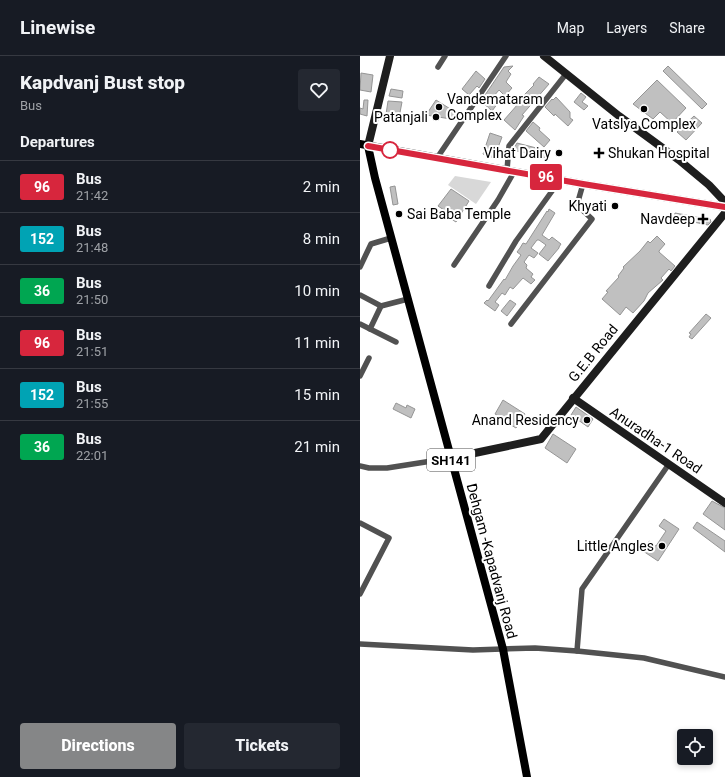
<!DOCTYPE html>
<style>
:root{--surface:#171b24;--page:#242831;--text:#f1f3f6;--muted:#9ea1a6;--line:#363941;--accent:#858687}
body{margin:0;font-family:Roboto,sans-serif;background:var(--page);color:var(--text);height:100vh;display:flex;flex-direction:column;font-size:15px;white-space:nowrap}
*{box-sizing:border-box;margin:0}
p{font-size:13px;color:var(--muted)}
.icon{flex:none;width:22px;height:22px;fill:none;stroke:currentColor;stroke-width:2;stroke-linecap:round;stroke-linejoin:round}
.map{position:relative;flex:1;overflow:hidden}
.drawer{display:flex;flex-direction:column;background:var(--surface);width:360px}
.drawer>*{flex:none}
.badge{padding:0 8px;border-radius:3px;font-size:14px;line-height:26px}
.tools{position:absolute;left:317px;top:673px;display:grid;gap:8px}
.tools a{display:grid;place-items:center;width:36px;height:36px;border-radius:4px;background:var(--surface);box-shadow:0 2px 6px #0003;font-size:20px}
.map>.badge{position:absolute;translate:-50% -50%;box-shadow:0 0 0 2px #fff}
h2{padding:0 20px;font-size:15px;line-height:36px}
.round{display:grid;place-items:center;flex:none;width:42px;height:42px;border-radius:4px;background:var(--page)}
.summary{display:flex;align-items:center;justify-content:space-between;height:68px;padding:0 20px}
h1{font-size:19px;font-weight:800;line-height:30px}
.cta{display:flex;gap:8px;margin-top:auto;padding:8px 20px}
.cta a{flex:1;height:46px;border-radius:4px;background:var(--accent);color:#fff;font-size:16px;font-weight:800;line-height:46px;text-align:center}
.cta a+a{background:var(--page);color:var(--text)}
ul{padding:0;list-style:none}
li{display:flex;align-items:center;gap:12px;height:52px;padding:0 20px;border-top:1px solid var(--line)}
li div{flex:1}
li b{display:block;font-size:15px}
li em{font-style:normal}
li .badge{min-width:44px;font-weight:700;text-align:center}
header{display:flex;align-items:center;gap:24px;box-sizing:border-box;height:56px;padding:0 20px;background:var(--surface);border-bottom:1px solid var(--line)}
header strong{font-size:19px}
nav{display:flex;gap:22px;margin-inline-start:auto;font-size:14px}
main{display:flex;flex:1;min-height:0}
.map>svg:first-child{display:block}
</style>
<header>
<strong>Linewise</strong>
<nav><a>Map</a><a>Layers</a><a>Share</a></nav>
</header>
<main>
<section class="drawer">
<div class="summary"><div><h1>Kapdvanj Bust stop</h1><p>Bus</p></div><a class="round"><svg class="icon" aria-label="heart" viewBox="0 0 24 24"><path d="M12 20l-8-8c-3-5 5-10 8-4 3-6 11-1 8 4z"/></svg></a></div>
<h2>Departures</h2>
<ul>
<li><span class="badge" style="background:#d7263d;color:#fff">96</span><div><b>Bus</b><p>21:42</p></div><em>2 min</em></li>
<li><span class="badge" style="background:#00a3b4;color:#fff">152</span><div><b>Bus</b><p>21:48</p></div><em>8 min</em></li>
<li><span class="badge" style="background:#00a651;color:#fff">36</span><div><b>Bus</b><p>21:50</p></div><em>10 min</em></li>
<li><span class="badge" style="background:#d7263d;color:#fff">96</span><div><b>Bus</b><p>21:51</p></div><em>11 min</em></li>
<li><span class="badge" style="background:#00a3b4;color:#fff">152</span><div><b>Bus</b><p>21:55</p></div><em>15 min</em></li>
<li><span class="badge" style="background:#00a651;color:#fff">36</span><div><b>Bus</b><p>22:01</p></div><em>21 min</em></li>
</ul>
<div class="cta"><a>Directions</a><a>Tickets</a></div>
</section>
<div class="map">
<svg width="365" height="721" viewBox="0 0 365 721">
<rect width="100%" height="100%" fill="#fff"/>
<path fill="#d8d8d8" d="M 95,120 L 131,126 L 116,148 L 88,129 Z"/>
<g fill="#c0c0c0" stroke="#959595">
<path d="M 153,10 L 148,15 L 151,18 L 146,26 L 152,32 L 145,40 L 139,34 L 133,41 L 138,47 L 132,55 L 121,45 L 144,11 Z"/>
<path d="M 308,10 L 347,48 L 342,53 L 303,15 Z"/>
<path d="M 116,15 L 125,23 L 119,32 L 117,30 L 109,39 L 102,33 Z"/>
<path d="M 1,17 L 13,19 L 11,36 L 0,34 Z"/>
<path d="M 179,21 L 189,28 L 162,59 L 164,60 L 155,74 L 144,64 L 158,48 L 156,47 L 174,29 L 173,28 Z"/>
<path d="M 297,24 L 326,52 L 312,67 L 300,56 L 293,63 L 273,48 Z"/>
<path d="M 31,33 L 43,35 L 42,42 L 29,40 Z"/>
<path d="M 221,37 L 226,41 L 222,46 L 228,50 L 224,54 L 214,46 Z"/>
<path d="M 196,41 L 210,56 L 210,62 L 213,64 L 208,70 L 195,58 L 194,60 L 185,51 L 192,43 L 193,44 Z"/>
<path d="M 4,44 L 8,44 L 7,60 L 0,58 L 0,52 L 3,53 Z"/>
<path d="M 76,44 L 100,59 L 97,64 L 66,59 Z"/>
<path d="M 28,45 L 42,46 L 38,67 L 25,65 Z"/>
<path d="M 334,60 L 342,67 L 326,84 L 317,76 Z"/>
<path d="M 173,66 L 180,72 L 179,74 L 190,84 L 184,91 L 166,75 Z"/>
<path d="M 130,77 L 142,81 L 134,102 L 123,98 Z"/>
<path d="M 157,87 L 188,95 L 186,102 L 153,94 Z"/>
<path d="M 35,130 L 38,148 L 33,149 L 30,131 Z"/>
<path d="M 91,133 L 109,145 L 96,166 L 88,161 L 90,158 L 78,150 Z"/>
<path d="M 189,153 L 195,157 L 182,179 L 189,184 L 192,181 L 201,188 L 199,191 L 199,192 L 188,205 L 179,198 L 186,189 L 179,184 L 177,184 L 171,192 L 178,197 L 174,202 L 169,199 L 164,206 L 167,209 L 166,212 L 173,218 L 171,221 L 175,224 L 171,228 L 163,222 L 153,233 L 150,231 L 145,239 L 142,237 L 135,246 L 139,249 L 135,255 L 124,247 L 127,244 L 128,245 L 144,223 L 145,224 L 153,210 L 161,199 L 157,196 L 160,192 L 163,187 L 166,188 L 187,155 L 188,156 Z"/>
<path d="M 315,157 L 348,163 L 350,163 L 351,166 L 348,169 L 314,162 Z"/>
<path d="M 297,180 L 305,188 L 299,195 L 299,196 L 315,210 L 311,215 L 309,213 L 301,222 L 303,224 L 288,237 L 284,245 L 273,257 L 266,251 L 260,259 L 242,243 L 248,236 L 246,235 L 259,221 L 258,220 L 264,212 L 263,211 L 280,195 L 288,185 L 290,187 Z"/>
<path d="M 150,244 L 156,248 L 147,260 L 141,255 Z"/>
<path d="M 346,258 L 351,262 L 332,283 L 329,281 L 331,278 L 329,277 Z"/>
<path d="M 143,344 L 165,358 L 156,372 L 146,366 L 147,365 L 135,358 Z"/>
<path d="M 36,347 L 46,352 L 47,349 L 55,353 L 51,362 L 33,353 Z"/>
<path d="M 216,351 L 233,363 L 228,371 L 211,359 Z"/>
<path d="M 193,378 L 216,393 L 207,407 L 185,392 Z"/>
<path d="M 352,445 L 365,452 L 365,474 L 343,458 Z"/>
<path d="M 304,463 L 319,473 L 298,505 L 283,495 L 289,485 L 296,490 L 306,475 L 299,470 Z"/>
<path d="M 337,466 L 365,485 L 365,496 L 333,472 Z"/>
</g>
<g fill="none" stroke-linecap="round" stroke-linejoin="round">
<g stroke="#515151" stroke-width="5.5">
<path d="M 78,11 L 85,0"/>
<path d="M 77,102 L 146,0"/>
<path d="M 147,114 L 149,90 L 206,18"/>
<path d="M 94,209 L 138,144 L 154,116"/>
<path d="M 0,211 L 11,188 L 31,182"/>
<path d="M 129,230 L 156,185 L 200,124"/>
<path d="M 0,239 L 21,250"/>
<path d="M 0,268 L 36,286"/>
<path d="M 151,268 L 232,163 L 217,149 L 223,128"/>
<path d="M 10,273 L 21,250 L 48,243"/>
<path d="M 0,320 L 9,302"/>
<path d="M 0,410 L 9,412 L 27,412 L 91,402"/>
<path d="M 0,467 L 29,482 L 0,538"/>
<path d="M 0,588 L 113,594 L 175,592 L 217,595 L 222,533 L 309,408"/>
<path d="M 217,595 L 284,602 L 365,621"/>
</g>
<g stroke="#1e1e1e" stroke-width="8">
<path d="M 184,0 L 259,60 L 319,104 L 349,129 L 365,146"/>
<path d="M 8,90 L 30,0"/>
<path d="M 213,342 L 365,447"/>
<path d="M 91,402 L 181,383 L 365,157"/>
</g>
<g stroke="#000" stroke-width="8">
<path d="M 0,88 L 223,128 L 365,151"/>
<path d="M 8,90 L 15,122 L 143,593 L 167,721"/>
</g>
</g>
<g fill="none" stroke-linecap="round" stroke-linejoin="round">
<defs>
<path id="line" d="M 8,90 L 223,128 L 365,151"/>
</defs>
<use href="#line" stroke="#fff" stroke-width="9"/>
<use href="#line" stroke="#d7263d" stroke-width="6"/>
</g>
<g fill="#000" stroke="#fff" stroke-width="1.5">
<circle cx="79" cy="51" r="4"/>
<circle cx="284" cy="53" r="4"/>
<circle cx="76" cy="61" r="4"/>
<circle cx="199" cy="97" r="4"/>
<path d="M237 91h4v4h4v4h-4v4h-4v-4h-4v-4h4z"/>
<circle cx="255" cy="150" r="4"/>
<circle cx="39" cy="158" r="4"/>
<path d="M341 157h4v4h4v4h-4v4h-4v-4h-4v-4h4z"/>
<circle cx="227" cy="364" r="4"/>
<circle cx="302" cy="490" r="4"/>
</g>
<circle fill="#fff" stroke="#d7263d" stroke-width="2" cx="30" cy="94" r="8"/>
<g text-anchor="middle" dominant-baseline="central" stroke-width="4" stroke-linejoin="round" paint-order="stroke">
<rect fill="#fff" stroke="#4c4c4c" stroke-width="1" x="67" y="393" width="48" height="22" rx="3"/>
<g font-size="13" font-weight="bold" fill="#000">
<text x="91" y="404">SH141</text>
</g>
<g font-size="14" fill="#000" stroke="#fff" text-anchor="end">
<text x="87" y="43" text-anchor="start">Vandemataram<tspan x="87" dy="16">Complex</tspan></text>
<text x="68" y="61">Patanjali</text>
<text x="284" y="68" text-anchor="middle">Vatslya Complex</text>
<text x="191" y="97">Vihat Dairy</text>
<text x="248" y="97" text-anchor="start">Shukan Hospital</text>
<text x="247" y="150">Khyati</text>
<text x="47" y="158" text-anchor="start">Sai Baba Temple</text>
<text x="335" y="163">Navdeep</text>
<text x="219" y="364">Anand Residency</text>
<text x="294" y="490">Little Angles</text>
</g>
<g font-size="14" fill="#000" stroke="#fff">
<text transform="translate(233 297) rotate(-51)">G.E.B Road</text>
<text transform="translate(296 384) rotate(34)">Anuradha-1 Road</text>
<text transform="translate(132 505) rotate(75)">Dehgam -Kapadvanj Road</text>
</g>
</g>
</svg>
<div class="tools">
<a><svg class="icon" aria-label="locate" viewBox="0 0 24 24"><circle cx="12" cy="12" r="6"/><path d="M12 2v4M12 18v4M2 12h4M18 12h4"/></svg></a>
</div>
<b class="badge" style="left:186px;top:121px;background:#d7263d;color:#fff">96</b>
</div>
</main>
